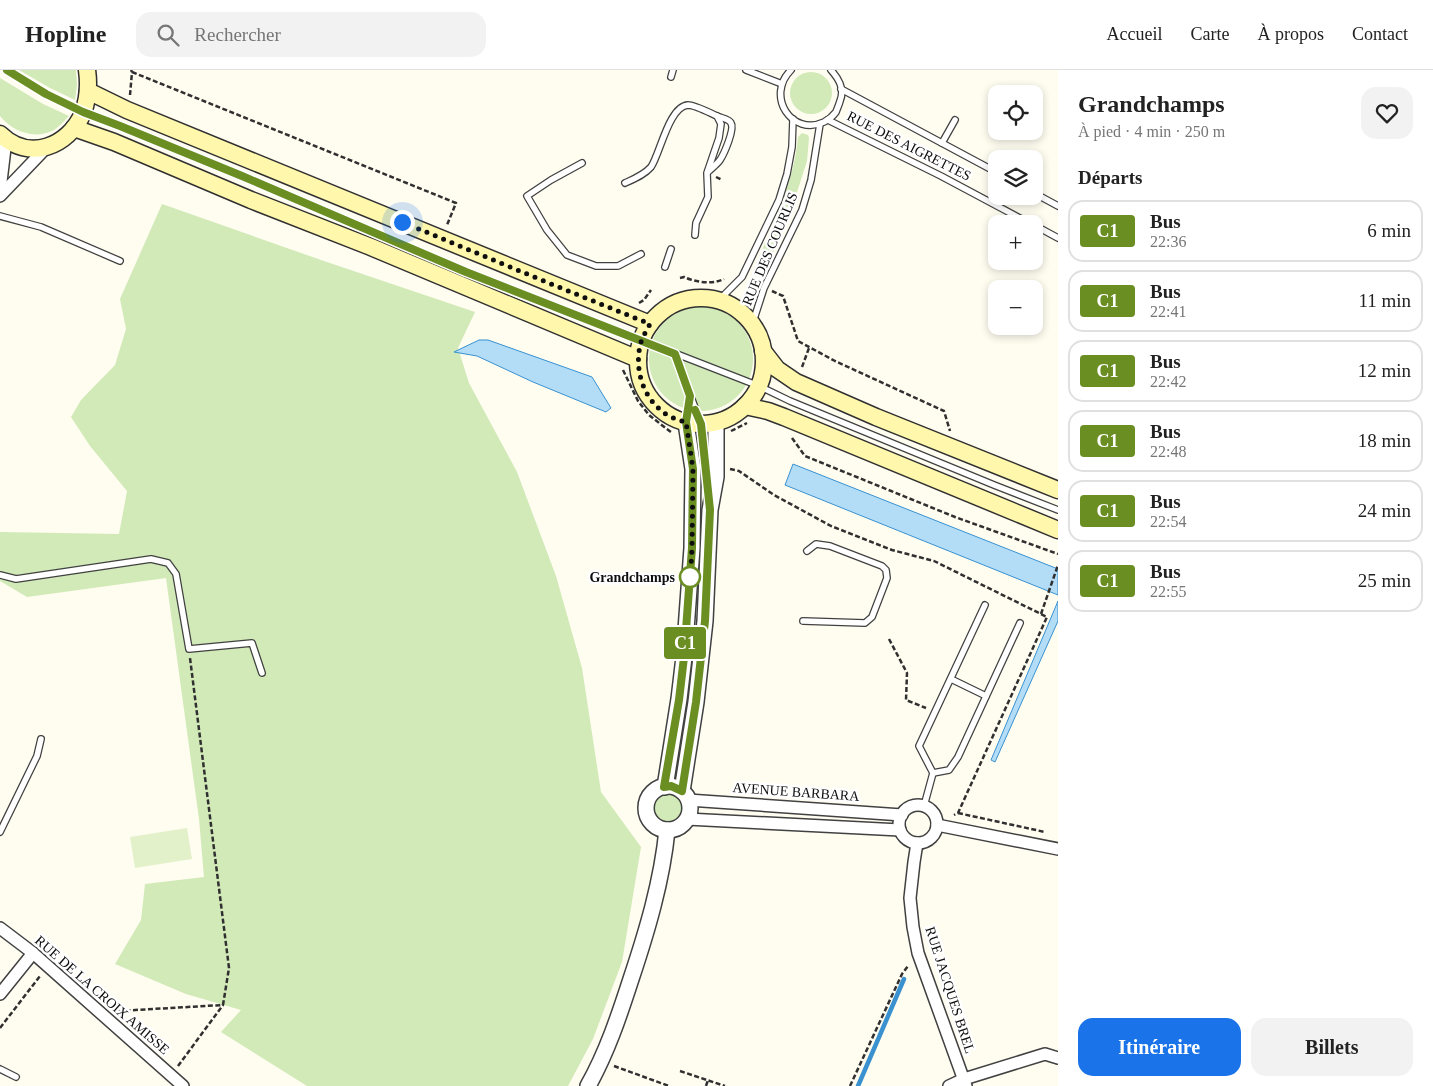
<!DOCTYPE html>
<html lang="fr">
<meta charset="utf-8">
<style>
:root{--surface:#fff;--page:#f2f2f2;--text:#222;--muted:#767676;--line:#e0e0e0;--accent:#1a73e8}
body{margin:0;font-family:Georgia,serif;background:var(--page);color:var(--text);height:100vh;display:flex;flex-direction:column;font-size:19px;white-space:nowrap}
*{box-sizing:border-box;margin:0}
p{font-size:16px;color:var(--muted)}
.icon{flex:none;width:28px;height:28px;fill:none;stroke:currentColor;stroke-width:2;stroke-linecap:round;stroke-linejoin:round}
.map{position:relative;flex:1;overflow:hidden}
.side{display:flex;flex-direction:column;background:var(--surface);width:375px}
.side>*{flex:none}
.badge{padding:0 10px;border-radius:4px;font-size:18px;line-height:32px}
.fabs{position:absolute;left:988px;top:15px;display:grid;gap:10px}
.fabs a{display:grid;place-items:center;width:55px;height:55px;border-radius:10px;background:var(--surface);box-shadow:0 2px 8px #0003;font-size:25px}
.you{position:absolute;width:25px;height:25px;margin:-12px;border:4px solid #fff;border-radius:50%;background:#1a73e8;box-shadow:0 0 0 8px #1a73e833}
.map>.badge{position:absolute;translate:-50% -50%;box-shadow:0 0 0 2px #fff}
h2{padding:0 20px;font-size:19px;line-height:45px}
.round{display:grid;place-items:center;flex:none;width:52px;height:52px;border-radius:15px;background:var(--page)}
.headline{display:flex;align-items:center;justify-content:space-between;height:85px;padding:0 20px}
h1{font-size:24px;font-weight:800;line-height:38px}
.cta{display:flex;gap:10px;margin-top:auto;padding:10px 20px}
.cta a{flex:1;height:58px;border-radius:15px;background:var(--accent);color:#fff;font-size:20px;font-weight:800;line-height:58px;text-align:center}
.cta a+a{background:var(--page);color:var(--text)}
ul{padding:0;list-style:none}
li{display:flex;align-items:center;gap:15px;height:62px;margin:0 10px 8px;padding:0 10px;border:2px solid var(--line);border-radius:15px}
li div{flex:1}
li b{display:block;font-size:19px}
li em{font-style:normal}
li .badge{min-width:55px;font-weight:700;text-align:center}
header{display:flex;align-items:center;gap:30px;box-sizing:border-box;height:70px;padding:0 25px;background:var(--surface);border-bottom:1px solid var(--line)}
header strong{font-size:24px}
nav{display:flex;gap:28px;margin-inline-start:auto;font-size:18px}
.search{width:350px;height:45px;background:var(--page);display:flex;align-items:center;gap:12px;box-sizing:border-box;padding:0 18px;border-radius:15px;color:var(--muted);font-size:19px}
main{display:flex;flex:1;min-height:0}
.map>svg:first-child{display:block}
</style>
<header>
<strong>Hopline</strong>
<div class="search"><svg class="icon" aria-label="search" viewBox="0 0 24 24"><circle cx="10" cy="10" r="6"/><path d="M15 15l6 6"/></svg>Rechercher</div>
<nav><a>Accueil</a><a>Carte</a><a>À propos</a><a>Contact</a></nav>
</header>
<main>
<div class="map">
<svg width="1058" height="1016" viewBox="0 0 1058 1016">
<rect width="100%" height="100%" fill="#fffcf0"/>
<g fill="#d1eab8">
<path d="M 19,0 L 76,0 L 77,15 L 75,30 L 50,18 Z"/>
<circle cx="811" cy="23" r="21"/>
<path d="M 0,8 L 43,34 L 69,46 C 64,51 60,56 54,60 C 35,70 13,62 0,46 Z"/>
<path d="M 802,63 L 808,65 L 809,68 L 807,91 L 790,144 L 766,199 L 756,194 C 774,153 794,112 798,67 Z"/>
<path d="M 162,134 L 321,190 L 475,242 L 458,278 L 469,313 L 517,402 L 556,506 L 582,598 L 601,722 L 641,777 L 622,892 L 593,969 L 568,1016 L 307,1016 L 221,962 L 241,940 L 186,924 L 115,894 L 141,850 L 145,814 L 204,807 L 199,749 L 166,508 L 27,527 L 0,511 L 0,462 L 119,464 L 127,421 L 90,376 L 71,347 L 81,330 L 115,295 L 126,259 L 120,229 Z"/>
<circle cx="701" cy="289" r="52"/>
<circle cx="668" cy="738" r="14"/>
</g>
<path fill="#e3f1ca" d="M 187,758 L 192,789 L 135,798 L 130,767 Z"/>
<g fill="#b3ddf7" stroke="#3991d0">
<path d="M 479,270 L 488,270 L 592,307 L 611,338 L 606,342 L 533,312 L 477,286 L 454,282 Z"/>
<path d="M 793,394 L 1058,499 L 1058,525 L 785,415 Z"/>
<path d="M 1058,531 L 1058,551 L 995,692 L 991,690 Z"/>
</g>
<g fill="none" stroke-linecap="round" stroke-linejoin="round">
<path stroke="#3991d0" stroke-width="4.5" d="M 858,1016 L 904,909"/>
<defs>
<g id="service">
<path d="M 7,0 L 46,24 L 83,42 L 120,56 L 242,106 L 466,202 L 759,316 L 790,331 L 994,415 L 1058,440"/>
<path d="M 746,0 L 782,14"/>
<path d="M 791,0 C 765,26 792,67 824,52 C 828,50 833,46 836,42 C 837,39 839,35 840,31 C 845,19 839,9 831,0"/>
<path d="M 671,7 L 673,0"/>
<path d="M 841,19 L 996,102"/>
<path d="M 828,50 L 941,106 L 1031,154"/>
<path d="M 942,73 L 955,50"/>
<path d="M 582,93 L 551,110 L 527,126 L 547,160 L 567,185 L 596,196 L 618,196 L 641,184"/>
<path d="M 709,101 C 712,98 717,94 720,90 C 724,84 735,59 731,53 C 729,49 721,48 717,46"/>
<path d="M 625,113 C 634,109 644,105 651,97 C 660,84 669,36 688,35 C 695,35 710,43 717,46 L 721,54 L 719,68 L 707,103 L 708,127 L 696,153 L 695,165"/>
<path d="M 1034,123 L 1058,136"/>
<path d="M 0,146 L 41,157 L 120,191"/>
<path d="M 1034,155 L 1058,168"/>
<path d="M 665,197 L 671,179"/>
<path d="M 718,231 L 742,207 L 779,130 L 787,104 L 792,77 L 793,49"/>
<path d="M 752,255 L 764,218 L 802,140 L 811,110 L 820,54"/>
<path d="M 675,284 L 701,354 L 708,419"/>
<path d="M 686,353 L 689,328"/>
<path d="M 0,505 L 16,509 L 151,489 L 168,493 L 176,504 L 189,579 L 252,573 L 262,603"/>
<path d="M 803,551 L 865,553 L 872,547 L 887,508 L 886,500 L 882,496 L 830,476 L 816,474 L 807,481"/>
<path d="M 951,609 L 986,626"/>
<path d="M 933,703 L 949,700 L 958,687 L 1020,553"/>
<path d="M 924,736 L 933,703 L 919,676 L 985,535"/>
<path d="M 0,762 L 37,686 L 41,669"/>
<path d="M 0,999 L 16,1007"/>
</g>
<g id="minor">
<path d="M 0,120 L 6,70"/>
<path d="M 0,126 L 45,79"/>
<path d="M 688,730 L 902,745"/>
<circle cx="918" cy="754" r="19"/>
<path d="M 687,749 L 900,760"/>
<path d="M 937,755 L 1058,779"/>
<path d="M 917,773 L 914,792 L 910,828 L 913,857 L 918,883 L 966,1016"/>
<path d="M 0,858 L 33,883 L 183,1016"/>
<path d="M 0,924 L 33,883"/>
<path d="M 949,1016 L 964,1009 L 1045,984 L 1058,988"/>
</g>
<g id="tertiary">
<circle cx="668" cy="738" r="22"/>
<path d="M 665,717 L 679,629 L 684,587 L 692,478 L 693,399 L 686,353"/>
<path d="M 682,721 L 696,632 L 705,551 L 710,440 L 716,407 L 716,353"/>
<path d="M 588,1016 C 607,982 619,946 631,909 C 647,861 662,811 667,760"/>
</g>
<g id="secondary">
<path d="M 88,21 L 127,40 L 650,254"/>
<path d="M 74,58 L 114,72 L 251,130 L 371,177 L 638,289"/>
<path d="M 0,64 C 29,92 68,77 83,43 C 88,29 89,14 87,0"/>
<circle cx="701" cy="291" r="63"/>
<path d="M 763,281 L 777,299 L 796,312 L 876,347 L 1058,420"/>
<path d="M 745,336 L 768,341 L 784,347 L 1058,460"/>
</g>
</defs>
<use href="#service" stroke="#414141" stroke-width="8"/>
<use href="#minor" stroke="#414141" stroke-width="14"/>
<use href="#tertiary" stroke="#414141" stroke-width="18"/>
<use href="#secondary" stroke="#303030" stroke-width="19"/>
<g stroke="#303030" stroke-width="2.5" stroke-dasharray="5 2.5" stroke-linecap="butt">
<path d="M 132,2 L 456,133 L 447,155"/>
<path d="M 130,25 L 132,2 L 131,0"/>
<path d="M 716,107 L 722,110"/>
<path d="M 680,208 L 684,207 C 695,212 712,215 724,209"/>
<path d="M 772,221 L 783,226 L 798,271 L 835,291 L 944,341 L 950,361"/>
<path d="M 639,233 L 644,230 L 651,220"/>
<path d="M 802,297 L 809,278"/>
<path d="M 623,300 L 638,331 L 649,345 L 672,363"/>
<path d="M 731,361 L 747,353"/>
<path d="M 792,368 L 805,386 L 955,447 L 1058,484"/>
<path d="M 730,399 L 739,401 L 774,425 L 831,456 L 892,480 L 934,491 L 1047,547 L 958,743 L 954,745"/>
<path d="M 1041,544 L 1058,495"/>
<path d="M 889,569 L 907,603 L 906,630 L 926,638"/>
<path d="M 958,743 L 1045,762"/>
<path d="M 118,941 L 223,935 L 229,898 L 190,588"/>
<path d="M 0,958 L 40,906"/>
<path d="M 178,996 L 223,935"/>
<path d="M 614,996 L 669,1016"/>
<path d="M 680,1001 L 725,1016"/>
<path d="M 706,1016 L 708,1010"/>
<path d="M 850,1016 L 902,904 L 908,896"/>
</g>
<use href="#service" stroke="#fff" stroke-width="5.5"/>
<use href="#minor" stroke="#fff" stroke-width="11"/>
<use href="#tertiary" stroke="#fff" stroke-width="15"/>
<use href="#secondary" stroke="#fff7ab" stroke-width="16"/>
</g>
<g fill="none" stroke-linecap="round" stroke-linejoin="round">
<defs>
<path id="line" d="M 7,0 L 46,24 L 83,42 L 120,56 L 242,106 L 466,202 L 675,284 L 690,326 L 686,352 L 693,399 L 692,478 L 684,587 L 679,630 L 664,717 L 671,716 L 682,721 L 696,632 L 705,551 L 710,440 L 701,354 L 695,340"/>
</defs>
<use href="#line" stroke="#fff" stroke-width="11"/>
<use href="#line" stroke="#6b8e23" stroke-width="8"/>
<path stroke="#0e0e0e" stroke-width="5" stroke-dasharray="0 9" d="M 402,152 L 551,214 L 650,254 C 647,260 643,266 641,272 C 633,300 644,333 671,347 C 676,349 681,351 686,352 L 693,399 L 692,478 L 690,515 L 690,507"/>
</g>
<circle fill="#fff" stroke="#6b8e23" stroke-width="2.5" cx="690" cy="507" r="10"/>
<g text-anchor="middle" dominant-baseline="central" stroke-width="5" stroke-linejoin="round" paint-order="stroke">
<g font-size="14" fill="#0e0e0e" stroke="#fff">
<text transform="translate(909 76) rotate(27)">RUE DES AIGRETTES</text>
<text transform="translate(770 179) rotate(-67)">RUE DES COURLIS</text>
<text transform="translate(796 722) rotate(4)">AVENUE BARBARA</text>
<text transform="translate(950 920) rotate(72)">RUE JACQUES BREL</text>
<text transform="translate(102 925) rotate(41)">RUE DE LA CROIX AMISSE</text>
</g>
<g font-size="14" font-weight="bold" fill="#0e0e0e" stroke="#fff" text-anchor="end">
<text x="675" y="507">Grandchamps</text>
</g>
</g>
</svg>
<div class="fabs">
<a><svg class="icon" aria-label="locate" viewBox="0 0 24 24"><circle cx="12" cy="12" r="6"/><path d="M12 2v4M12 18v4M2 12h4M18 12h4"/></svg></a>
<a><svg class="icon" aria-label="layers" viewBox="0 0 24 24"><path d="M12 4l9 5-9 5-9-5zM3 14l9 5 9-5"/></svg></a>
<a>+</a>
<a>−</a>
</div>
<div class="you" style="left:402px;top:152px"></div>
<b class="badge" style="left:685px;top:573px;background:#6b8e23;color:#fff">C1</b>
</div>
<section class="side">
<div class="headline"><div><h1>Grandchamps</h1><p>À pied · 4 min · 250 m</p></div><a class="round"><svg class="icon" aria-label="heart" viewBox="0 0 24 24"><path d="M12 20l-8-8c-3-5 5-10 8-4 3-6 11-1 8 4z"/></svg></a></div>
<h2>Départs</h2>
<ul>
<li><span class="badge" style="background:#6b8e23;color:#fff">C1</span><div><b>Bus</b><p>22:36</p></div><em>6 min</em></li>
<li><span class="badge" style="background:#6b8e23;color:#fff">C1</span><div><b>Bus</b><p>22:41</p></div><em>11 min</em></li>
<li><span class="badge" style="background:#6b8e23;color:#fff">C1</span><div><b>Bus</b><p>22:42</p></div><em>12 min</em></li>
<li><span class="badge" style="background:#6b8e23;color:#fff">C1</span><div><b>Bus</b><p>22:48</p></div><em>18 min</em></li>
<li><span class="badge" style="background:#6b8e23;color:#fff">C1</span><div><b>Bus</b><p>22:54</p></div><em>24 min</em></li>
<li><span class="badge" style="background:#6b8e23;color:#fff">C1</span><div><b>Bus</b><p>22:55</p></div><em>25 min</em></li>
</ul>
<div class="cta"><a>Itinéraire</a><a>Billets</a></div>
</section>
</main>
